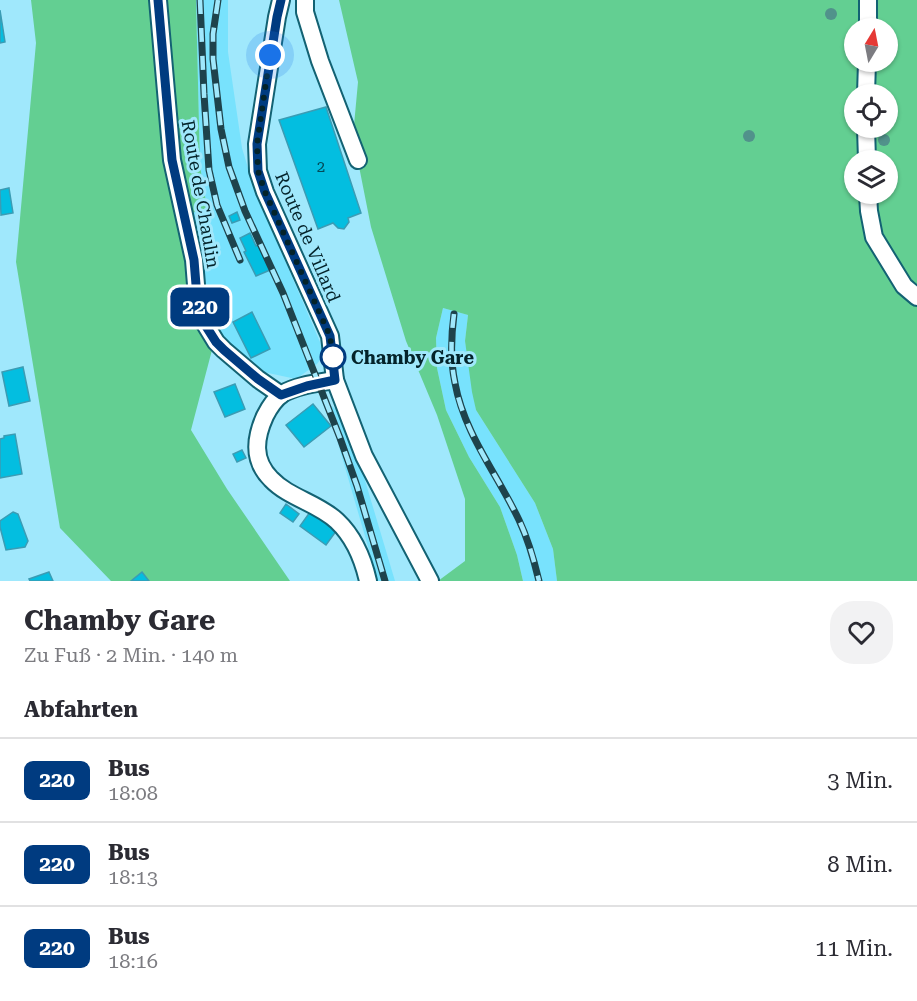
<!DOCTYPE html>
<html lang="de">
<meta charset="utf-8">
<style>
:root{--surface:#fff;--page:#f2f2f3;--text:#2b2b33;--muted:#7c7c81;--line:#e1e1e2}
body{margin:0;font-family:"Roboto Serif",serif;background:var(--page);color:var(--text);height:100vh;display:flex;flex-direction:column;font-size:22px;white-space:nowrap}
*{box-sizing:border-box;margin:0}
p{font-size:20px;color:var(--muted)}
.icon{flex:none;width:33px;height:33px;fill:none;stroke:currentColor;stroke-width:2;stroke-linecap:round;stroke-linejoin:round}
.map{position:relative;height:581px;overflow:hidden}
.sheet{display:flex;flex-direction:column;background:var(--surface);flex:1}
.sheet>*{flex:none}
.badge{padding:0 12px;border-radius:9px;font-size:21px;line-height:39px}
.needle{width:39px;rotate:10deg}
.fabs{position:absolute;left:844px;top:18px;display:grid;gap:12px}
.fabs a{display:grid;place-items:center;width:54px;height:54px;border-radius:50%;background:var(--surface);box-shadow:0 2px 4px #0004;font-size:30px}
.you{position:absolute;width:30px;height:30px;margin:-15px;border:4px solid #fff;border-radius:50%;background:#1a73e8;box-shadow:0 0 0 9px #1a73e833}
.map>.badge{position:absolute;translate:-50% -50%;box-shadow:0 0 0 3px #fff}
h2{padding:0 24px;font-size:22px;line-height:54px}
.round{display:grid;place-items:center;flex:none;width:63px;height:63px;border-radius:24px;background:var(--page)}
.head{display:flex;align-items:center;justify-content:space-between;height:102px;padding:0 24px}
h1{font-size:28px;font-weight:700;line-height:45px}
ul{padding:0;list-style:none}
li{display:flex;align-items:center;gap:18px;height:84px;padding:0 24px;border-top:2px solid var(--line)}
li div{flex:1}
li b{display:block;font-size:22px}
li em{font-style:normal}
li .badge{min-width:66px;font-weight:700;text-align:center}
.map>svg:first-child{display:block}
</style>
<div class="map">
<svg width="917" height="581" viewBox="0 0 917 581">
<rect width="100%" height="100%" fill="#a0e8fc"/>
<g fill="#78e2fd">
<path d="M 196,0 L 228,0 L 228,52 L 242,148 L 254,188 L 320,342 L 323,356 L 317,364 L 296,379 L 259,371 L 217,331 L 201,267 L 192,212 L 207,208 L 200,166 Z"/>
<path d="M 443,308 L 468,315 L 465,341 L 476,410 L 535,503 L 553,549 L 557,581 L 523,581 L 517,555 L 500,507 L 469,457 L 446,410 L 437,368 L 436,338 Z"/>
<path d="M 320,398 L 337,410 L 349,434 L 364,477 L 395,581 L 378,581 L 333,426 Z"/>
</g>
<g fill="#63cf92" fill-rule="evenodd">
<path d="M 31,0 L 196,0 L 200,166 L 207,208 L 192,213 L 201,267 L 217,331 L 191,430 L 227,489 L 290,581 L 111,581 L 60,528 L 16,262 L 36,43 Z"/>
<path d="M 339,0 L 917,0 L 917,581 L 557,581 L 553,549 L 535,503 L 476,410 L 472,392 L 465,341 L 468,315 L 443,308 L 436,338 L 437,368 L 446,410 L 469,457 L 500,507 L 517,555 L 523,581 L 438,581 L 465,561 L 465,499 L 437,415 L 406,341 L 371,227 L 353,136 L 358,82 ZM 855,28 L 888,28 L 888,62 L 855,62 ZM 855,94 L 888,94 L 888,128 L 855,128 ZM 855,160 L 888,160 L 888,194 L 855,194 Z"/>
</g>
<g fill="#03bee0" stroke="#3b9cb4" stroke-width="1.5">
<path d="M 0,10 L 5,42 L 0,43 Z"/>
<path d="M 326,107 L 361,213 L 348,218 L 349,222 L 344,229 L 338,228 L 333,223 L 318,229 L 279,120 Z"/>
<path d="M 9,188 L 13,213 L 1,215 L 0,190 Z"/>
<path d="M 237,212 L 240,220 L 232,223 L 229,216 Z"/>
<path d="M 250,233 L 256,246 L 258,245 L 270,270 L 256,276 L 244,252 L 246,251 L 240,238 Z"/>
<path d="M 252,312 L 270,349 L 251,358 L 233,322 Z"/>
<path d="M 23,367 L 30,401 L 9,406 L 2,372 Z"/>
<path d="M 235,384 L 245,409 L 225,417 L 214,392 Z"/>
<path d="M 313,404 L 331,426 L 304,447 L 286,425 Z"/>
<path d="M 15,434 L 22,474 L 0,478 L 0,439 L 4,438 L 4,436 Z"/>
<path d="M 242,450 L 246,458 L 237,462 L 233,454 Z"/>
<path d="M 286,504 L 299,514 L 293,522 L 280,513 Z"/>
<path d="M 13,512 L 18,514 L 28,541 L 25,547 L 6,550 L 0,527 L 0,521 Z"/>
<path d="M 310,512 L 337,530 L 326,545 L 300,526 Z"/>
<path d="M 49,572 L 53,581 L 30,581 L 29,579 Z"/>
<path d="M 142,572 L 149,581 L 131,581 Z"/>
</g>
<g fill="none" stroke-linecap="round" stroke-linejoin="round">
<defs>
<g id="minor">
<path d="M 158,0 L 172,160 L 194,260 L 197,297 L 202,319 L 216,342 L 224,350 L 258,379 L 281,395"/>
<path d="M 281,0 L 277,17 L 257,144 L 258,171 L 265,192 L 330,336 L 335,380 L 364,456 L 430,581"/>
<path d="M 305,0 L 305,12 L 320,61 L 358,160"/>
<path d="M 868,28 L 868,0"/>
<path d="M 866,94 L 867,62"/>
<path d="M 866,128 L 867,160"/>
<path d="M 868,194 L 869,211 L 874,237 L 904,286 L 917,297"/>
<path d="M 335,380 C 318,383 297,385 282,394 C 275,399 269,408 265,416 C 255,438 252,460 271,479 C 289,498 318,503 337,521 C 354,537 363,559 368,581"/>
</g>
</defs>
<use href="#minor" stroke="#136273" stroke-width="20"/>
<use href="#minor" stroke="#fff" stroke-width="16"/>
<defs>
<g id="rail">
<path d="M 200,0 L 204,94 L 209,170 L 217,205 L 240,260"/>
<path d="M 218,0 L 213,34 L 213,59 L 221,129 L 229,167 L 245,211 L 283,293 L 340,438 L 357,486 L 385,581"/>
<path d="M 454,314 C 451,337 450,360 455,383 C 464,433 497,474 519,520 C 528,539 534,560 539,581"/>
</g>
</defs>
<use href="#rail" stroke="#1e434c" stroke-width="7"/>
<use href="#rail" stroke="#a0e8fc" stroke-width="4.5" stroke-dasharray="14" stroke-linecap="butt"/>
</g>
<g fill="#51928b">
<circle cx="831" cy="14" r="6"/>
<circle cx="749" cy="136" r="6"/>
<circle cx="884" cy="140" r="6"/>
</g>
<g fill="none" stroke-linecap="round" stroke-linejoin="round">
<defs>
<path id="line" d="M 158,0 L 172,160 L 194,260 L 197,297 L 202,320 L 216,342 L 224,350 L 258,379 L 281,395 L 307,386 L 335,380 L 330,336 L 265,192 L 258,171 L 257,144 L 277,17 L 281,0"/>
</defs>
<use href="#line" stroke="#fff" stroke-width="14"/>
<use href="#line" stroke="#003b80" stroke-width="9"/>
<path stroke="#04232a" stroke-width="6" stroke-dasharray="0 10.8" d="M 270,55 L 257,144 L 258,171 L 265,192 L 330,336 L 333,359 L 333,357"/>
</g>
<circle fill="#fff" stroke="#003b80" stroke-width="3" cx="333" cy="357" r="12"/>
<g text-anchor="middle" dominant-baseline="central" stroke-width="6" stroke-linejoin="round" paint-order="stroke">
<g font-size="15" fill="#044a58">
<text x="321" y="167">2</text>
</g>
<g font-size="18" fill="#04232a" stroke="#a0e8fc">
<text transform="translate(201 194) rotate(80)">Route de Chaulin</text>
<text transform="translate(308 237) rotate(67)">Route de Villard</text>
</g>
<g font-size="18" font-weight="bold" fill="#04232a" stroke="#a0e8fc" text-anchor="start">
<text x="351" y="357">Chamby Gare</text>
</g>
</g>
</svg>
<div class="fabs">
<a><svg class="needle" viewBox="-14 -14 28 28"><path d="M0-13l5 13h-10z" fill="#e53935"/><path d="M0 13l5-13h-10z" fill="#7c7c81"/></svg></a>
<a><svg class="icon" aria-label="locate" viewBox="0 0 24 24"><circle cx="12" cy="12" r="6"/><path d="M12 2v4M12 18v4M2 12h4M18 12h4"/></svg></a>
<a><svg class="icon" aria-label="layers" viewBox="0 0 24 24"><path d="M12 4l9 5-9 5-9-5zM3 14l9 5 9-5"/></svg></a>
</div>
<div class="you" style="left:270px;top:55px"></div>
<b class="badge" style="left:200px;top:307px;background:#003b80;color:#fff">220</b>
</div>
<section class="sheet">
<div class="head"><div><h1>Chamby Gare</h1><p>Zu Fuß · 2 Min. · 140 m</p></div><a class="round"><svg class="icon" aria-label="heart" viewBox="0 0 24 24"><path d="M12 20l-8-8c-3-5 5-10 8-4 3-6 11-1 8 4z"/></svg></a></div>
<h2>Abfahrten</h2>
<ul>
<li><span class="badge" style="background:#003b80;color:#fff">220</span><div><b>Bus</b><p>18:08</p></div><em>3 Min.</em></li>
<li><span class="badge" style="background:#003b80;color:#fff">220</span><div><b>Bus</b><p>18:13</p></div><em>8 Min.</em></li>
<li><span class="badge" style="background:#003b80;color:#fff">220</span><div><b>Bus</b><p>18:16</p></div><em>11 Min.</em></li>
</ul>
</section>
